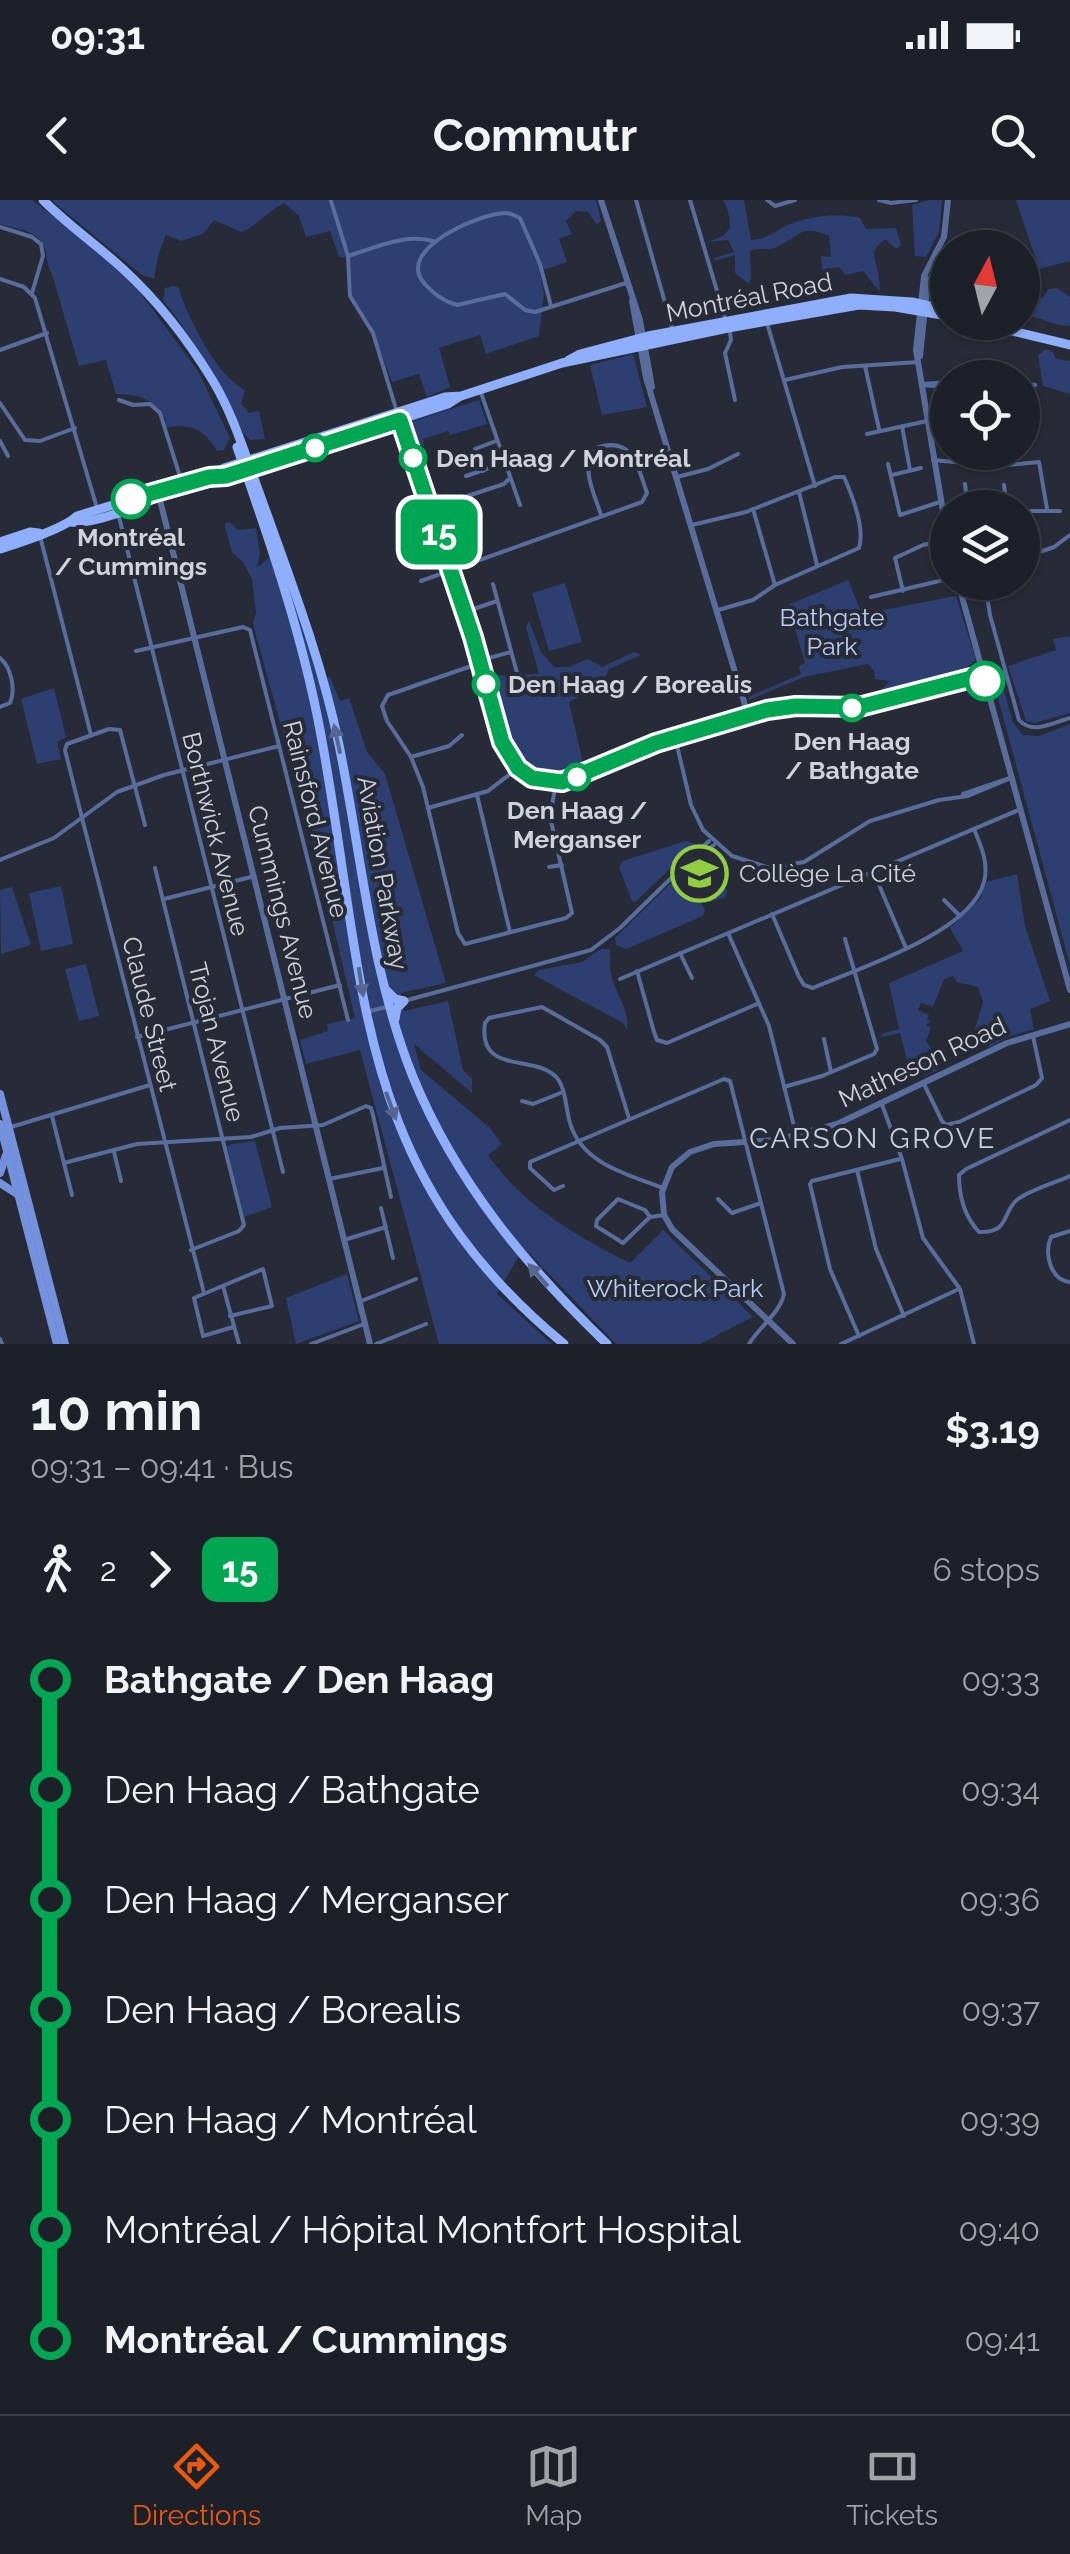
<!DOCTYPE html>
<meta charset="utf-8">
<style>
:root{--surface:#1c2029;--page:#292d35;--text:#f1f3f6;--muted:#a0a3a8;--line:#3a3e46;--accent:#ea580c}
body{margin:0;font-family:Raleway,sans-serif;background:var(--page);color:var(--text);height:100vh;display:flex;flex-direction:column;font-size:38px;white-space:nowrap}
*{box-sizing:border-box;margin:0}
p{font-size:32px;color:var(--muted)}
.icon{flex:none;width:55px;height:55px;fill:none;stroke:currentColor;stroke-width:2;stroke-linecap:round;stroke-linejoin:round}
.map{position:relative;height:1144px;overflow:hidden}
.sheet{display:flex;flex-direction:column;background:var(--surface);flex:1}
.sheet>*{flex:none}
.badge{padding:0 20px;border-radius:15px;font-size:35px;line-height:65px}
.needle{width:65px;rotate:7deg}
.controls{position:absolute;left:930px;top:30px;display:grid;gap:20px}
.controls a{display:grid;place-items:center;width:110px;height:110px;border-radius:50%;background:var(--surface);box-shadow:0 2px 8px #0004,0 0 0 2px var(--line);font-size:50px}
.map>.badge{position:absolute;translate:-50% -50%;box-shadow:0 0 0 5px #fff}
.legs{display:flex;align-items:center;gap:15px;height:110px;padding:0 30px;font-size:32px}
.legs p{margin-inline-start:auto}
.overview{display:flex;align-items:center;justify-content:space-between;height:170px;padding:0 30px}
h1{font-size:55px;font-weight:700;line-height:75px}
ul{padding:0 30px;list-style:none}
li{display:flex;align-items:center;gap:35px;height:110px;font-size:38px}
li i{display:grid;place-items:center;width:15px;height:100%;margin:0 12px;background:currentColor}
li i::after{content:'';width:25px;height:25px;margin:-12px;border:8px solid;border-radius:50%;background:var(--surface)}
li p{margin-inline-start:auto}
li:first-child i{background:linear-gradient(#0000 50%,currentColor 0)}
li:last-child i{background:linear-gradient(currentColor 50%,#0000 0)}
.status{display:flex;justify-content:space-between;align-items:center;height:70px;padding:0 50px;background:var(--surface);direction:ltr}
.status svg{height:28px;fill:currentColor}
header{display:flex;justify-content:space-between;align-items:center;height:130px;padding:0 30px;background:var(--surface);font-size:45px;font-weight:700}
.dock{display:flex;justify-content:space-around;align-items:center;height:140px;border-top:2px solid var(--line);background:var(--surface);font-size:28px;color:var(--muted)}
.dock a{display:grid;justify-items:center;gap:5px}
.dock .active{color:var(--accent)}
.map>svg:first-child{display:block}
</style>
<div class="status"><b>09:31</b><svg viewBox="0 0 49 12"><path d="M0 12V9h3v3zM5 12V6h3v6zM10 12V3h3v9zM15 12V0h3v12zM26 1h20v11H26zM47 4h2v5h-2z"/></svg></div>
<header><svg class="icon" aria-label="back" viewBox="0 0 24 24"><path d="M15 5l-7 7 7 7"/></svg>Commutr<svg class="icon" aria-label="search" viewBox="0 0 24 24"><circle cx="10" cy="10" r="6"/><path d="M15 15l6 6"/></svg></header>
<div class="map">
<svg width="1070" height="1144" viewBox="0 0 1070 1144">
<rect width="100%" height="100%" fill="#262b37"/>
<g fill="#2c3f70">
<path d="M 0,0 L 32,0 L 91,45 L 136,87 L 198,171 L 230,238 L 224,250 L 217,251 C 204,229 190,222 165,228 L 166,220 C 149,198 145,195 116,194 L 106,160 L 79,166 L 52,74 C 46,64 48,59 45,49 C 40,30 16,29 0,24 Z"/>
<path d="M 51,0 L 596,0 L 601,20 L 597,25 L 588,12 L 576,11 L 566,21 L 572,34 L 559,39 L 567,62 L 540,71 L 544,93 L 539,136 L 486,154 L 480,135 L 439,148 L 450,187 L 427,197 L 419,174 L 392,182 L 371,126 L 352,96 L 350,58 L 339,57 L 330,31 L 306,37 L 299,16 L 284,3 C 268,11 259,24 242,32 L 214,20 L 203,34 L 181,41 L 166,35 L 158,56 L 154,79 L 142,75 Z"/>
<path d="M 723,0 L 744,0 L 751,40 C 767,39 774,32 788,25 C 807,16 839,12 860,18 L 866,29 L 896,28 L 901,45 L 896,49 L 885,39 C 882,43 876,46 874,51 C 872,55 882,78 879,91 L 863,71 L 846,75 L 839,67 L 822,70 L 821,56 L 831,57 L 829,36 C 799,22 798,39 774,48 C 765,51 760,47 750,51 L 751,79 L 749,84 L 735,73 L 735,55 L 715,61 L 714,58 L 734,52 L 728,40 L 708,42 L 723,36 L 730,28 L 729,13 Z"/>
<path d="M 929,0 L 942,0 L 939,32 L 926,57 L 915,56 L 912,5 Z"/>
<path d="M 1016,0 L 1070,0 L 1070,61 L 1039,69 Z"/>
<path d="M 174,86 L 179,88 C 183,108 210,159 227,176 C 232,181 239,186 245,191 L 241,203 L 249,213 L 259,211 L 265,239 L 250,240 L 244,234 C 220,186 196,142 163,100 L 165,88 Z"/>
<path d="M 1057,88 L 1070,97 L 1070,126 C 1053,126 1040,116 1023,115 L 1023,99 L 1042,98 L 1049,89 Z"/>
<path d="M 1046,149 L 1052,151 L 1056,159 L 1070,161 L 1070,194 L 1043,186 L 1038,155 Z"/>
<path d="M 633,154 L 647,207 L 602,215 L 590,165 Z"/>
<path d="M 479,200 L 487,224 L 450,235 L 448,231 L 423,239 L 424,246 L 415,248 L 407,223 Z"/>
<path d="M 230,322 L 238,330 L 256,328 L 260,353 L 257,368 L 268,358 L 279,355 L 319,477 L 330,477 L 340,501 L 349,498 L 367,552 L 385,574 L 446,783 L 400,793 L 404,811 L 448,801 L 463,870 L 472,879 L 472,893 L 414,844 L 421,870 L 490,928 L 502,944 L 488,955 C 523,1005 576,1036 630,1063 L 663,1030 L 753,1117 L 700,1144 L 616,1144 L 528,1052 L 518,1057 L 497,1094 L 552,1144 L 439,1144 L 360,850 L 306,864 L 300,840 L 328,831 L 327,824 L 355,818 L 321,672 L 253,424 L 256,413 L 252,379 L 243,362 L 232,352 L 225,327 L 225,323 Z"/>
<path d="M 848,380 L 862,414 L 956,396 L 976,460 L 963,470 L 977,474 L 873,499 L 889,481 L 875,479 L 874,471 L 868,464 L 804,477 L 749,500 L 748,497 L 801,474 L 799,466 L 805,463 L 788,405 Z"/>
<path d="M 565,383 L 582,442 L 549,451 L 532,393 Z"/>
<path d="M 529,421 L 541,452 L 554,467 L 569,467 L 588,459 L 602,467 L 634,452 L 641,455 L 609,469 L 601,486 L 569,502 L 584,567 C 511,597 506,529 492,476 L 539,474 L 526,427 Z"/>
<path d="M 1070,436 L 1070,513 L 1034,523 L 1026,521 L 1008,466 L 1056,450 L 1053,439 Z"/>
<path d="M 1001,481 L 1013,522 L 1023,535 L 1039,536 L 1070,524 L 1070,765 L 994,483 Z"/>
<path d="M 54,488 L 66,537 L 57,542 L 61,559 L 37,564 L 21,499 Z"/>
<path d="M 685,641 L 696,644 L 635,702 L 632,701 L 619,667 L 623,661 Z"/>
<path d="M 714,653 L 721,657 L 718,675 L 727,690 L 726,697 L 709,702 L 706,684 L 696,694 L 705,710 L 703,716 L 626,749 L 616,745 L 615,738 L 673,681 Z"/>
<path d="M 1017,674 L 1025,726 L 1050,801 L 1030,809 L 1034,829 L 1007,837 L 990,847 L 973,836 L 983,802 L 978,787 L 957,782 L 953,776 L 944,779 L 933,807 L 921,803 L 918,810 L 929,815 L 927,820 L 931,821 L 926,825 L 931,828 L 926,840 L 941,868 L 925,876 L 917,859 L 908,863 L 900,833 L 882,837 L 881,834 L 899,829 L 889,783 L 963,751 L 950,728 L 980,699 L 987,682 Z"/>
<path d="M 61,686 L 73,744 L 41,751 L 29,693 Z"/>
<path d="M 12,687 L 31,745 L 1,754 L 0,690 Z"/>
<path d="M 601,749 L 609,749 C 612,759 609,765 611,774 C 615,794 630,808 627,830 L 623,823 L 534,775 L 539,770 L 582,762 Z"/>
<path d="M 86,764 L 99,816 L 79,821 L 65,769 Z"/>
<path d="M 255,941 L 272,1007 L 244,1017 L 227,947 L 231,944 Z"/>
<path d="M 347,1074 L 359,1121 L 296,1144 L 286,1098 Z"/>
</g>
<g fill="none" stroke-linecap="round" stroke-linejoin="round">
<g stroke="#596d9d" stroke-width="4">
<path d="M 636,0 L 673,131"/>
<path d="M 690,0 L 725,118"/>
<path d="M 767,0 L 775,6 L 795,0"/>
<path d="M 879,0 L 891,3 L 916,0"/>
<path d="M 331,1 L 348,56 L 350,96 L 373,133 L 396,209"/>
<path d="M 0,27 L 32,37 L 41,44 L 43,56 L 32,93"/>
<path d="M 348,56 C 375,48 407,32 435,42"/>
<path d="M 0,79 L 24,87 L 35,98 L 97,308"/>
<path d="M 551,106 L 540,64 L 520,18 C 515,16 511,13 506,13 C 479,13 395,50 424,83 C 434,94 443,101 457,105 L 505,94 L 525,110 L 535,112 L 626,83"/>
<path d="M 767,123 L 815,286"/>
<path d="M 730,132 L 731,140 L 725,153 L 735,200"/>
<path d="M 0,150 L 47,133"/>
<path d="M 865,166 L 879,229"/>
<path d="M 785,180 L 842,167 L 919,162"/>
<path d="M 1022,183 L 1035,185"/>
<path d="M 923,184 L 948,182"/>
<path d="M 921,185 L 948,187"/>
<path d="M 1022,187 L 1035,185"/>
<path d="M 480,190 L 520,305"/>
<path d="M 119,200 L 133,205 L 150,204 L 160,213 L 183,286"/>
<path d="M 0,203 L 25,240 L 40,241 L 75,228"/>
<path d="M 902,226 L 910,270"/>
<path d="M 867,234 L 927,221"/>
<path d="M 0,241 L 8,256"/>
<path d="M 933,260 L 997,266 L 1039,262 L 1047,309"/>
<path d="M 888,264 L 900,315 L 940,302"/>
<path d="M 483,271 L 475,249 L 496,241"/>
<path d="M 892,275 L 921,268"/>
<path d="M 466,276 L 504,263"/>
<path d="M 677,277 L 708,269 L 738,254"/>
<path d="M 965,284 L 968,308"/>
<path d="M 1004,285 L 1007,308"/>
<path d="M 799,292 L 817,365"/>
<path d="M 431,308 L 504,284 L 509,279"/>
<path d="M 753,309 L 775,385"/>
<path d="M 1022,311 L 1060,311"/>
<path d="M 119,317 L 283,972"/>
<path d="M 692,325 L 746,312 L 835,277 L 844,277 C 852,295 865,329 859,348 L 775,385 L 753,400 L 718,410"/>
<path d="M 40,336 L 91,535"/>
<path d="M 1022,358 L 1054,347 L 1070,335"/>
<path d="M 421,381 L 642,302 L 647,293 C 638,268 634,237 599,247 C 578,266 594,292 601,315"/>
<path d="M 992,382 L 988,402 L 990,415 L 1019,520 C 1033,535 1052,523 1070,518"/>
<path d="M 493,384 L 517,473"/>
<path d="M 903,391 L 895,358 L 923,345 L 947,339"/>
<path d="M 871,397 L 948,379"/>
<path d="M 465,412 L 497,401"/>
<path d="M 136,451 L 243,427 L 250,430 L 348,820"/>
<path d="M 0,458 C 11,467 16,489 10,503 L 0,507"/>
<path d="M 482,460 L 511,452"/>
<path d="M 480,463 L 388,495 L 382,506 L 387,521 L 411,557 L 423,587 L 458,733 L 465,744 L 566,718 L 572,713 L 550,617 L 556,583"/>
<path d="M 676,541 L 691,605 L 703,630 L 732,656 L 770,668 L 804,662 L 870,621 L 939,600 L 968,596 L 1011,578"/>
<path d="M 411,557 L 449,546 L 462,535"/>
<path d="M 963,594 L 1010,578"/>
<path d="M 477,595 L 510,732"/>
<path d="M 428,608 L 488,591 L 518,568"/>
<path d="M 145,625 L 120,530 L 109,529 L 67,544 L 65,550 L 82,618 L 204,1093"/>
<path d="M 0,660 L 54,638 L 117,592 L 164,575 L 279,546"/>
<path d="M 549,667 L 562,665"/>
<path d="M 155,668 L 244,1025 L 239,1031 L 191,1050"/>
<path d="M 682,669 L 714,645"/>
<path d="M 873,671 L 906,748"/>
<path d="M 164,699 L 251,677"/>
<path d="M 944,700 L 959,715"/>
<path d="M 772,714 L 799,777 L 804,785 L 813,788 C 857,769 971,733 984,682 C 989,663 981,646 974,629"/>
<path d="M 728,733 L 769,826 L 796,934"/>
<path d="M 680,753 L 692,778"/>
<path d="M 637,771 L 654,832 L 657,840 L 667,843 L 757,804"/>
<path d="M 620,779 L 1021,609"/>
<path d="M 404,801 L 591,750 L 620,728 L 709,641"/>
<path d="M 370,811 L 390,806"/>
<path d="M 137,837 L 340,785"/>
<path d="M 824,839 L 831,872"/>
<path d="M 923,882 L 942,921 L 946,925 L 959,922 L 1036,885 L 1042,878 L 1033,836"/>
<path d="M 784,887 L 822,876 L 874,854 L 877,849 L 845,739"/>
<path d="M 522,901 L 533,904 L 563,892"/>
<path d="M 881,902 L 902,959 L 923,1038 L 960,1089 L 974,1144"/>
<path d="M 52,916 L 72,995"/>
<path d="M 629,918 L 607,847 L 600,840 L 542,807 L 489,818 L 485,823 C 477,876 536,853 557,878 C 566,889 566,910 570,923 C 582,964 627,974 663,988"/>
<path d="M 1070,920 L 966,969 L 959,975 C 959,996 965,1017 979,1032 C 1011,1033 1001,1012 1018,999 C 1032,989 1054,983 1070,976"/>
<path d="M 11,927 L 150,885"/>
<path d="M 114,952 L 121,981"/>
<path d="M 64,963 L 137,944 L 251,937 L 280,928 L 323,925 L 366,906 L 371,908 L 373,915 L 391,997"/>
<path d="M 857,970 L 876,1049 L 904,1116"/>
<path d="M 329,979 L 383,968"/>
<path d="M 563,986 L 554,990 L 530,968 L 530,962 L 724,879 L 730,881 L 784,1094 C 780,1113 759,1127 749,1144"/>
<path d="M 718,999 L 732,1013 L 761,1003"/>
<path d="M 381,1008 L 393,1058"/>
<path d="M 650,1017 L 645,1010 L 618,999 L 597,1020 L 596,1026 L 623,1043 L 650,1017 L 664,1015"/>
<path d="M 1070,1031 L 1051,1037 C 1044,1053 1050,1080 1070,1082"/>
<path d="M 344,1040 L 386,1027"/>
<path d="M 223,1086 L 239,1144"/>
<path d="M 359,1102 L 416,1079"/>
<path d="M 230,1116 L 272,1106 L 263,1069 L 194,1098 L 203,1136 L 233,1127"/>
<path d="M 859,1136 L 830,1069 L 810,984 L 812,981 L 900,959"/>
<path d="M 0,1139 L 2,1144"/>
<path d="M 311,1144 L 364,1124"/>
<path d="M 376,1144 L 426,1124"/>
<path d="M 841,1144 L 959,1089"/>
</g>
<g stroke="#596d9d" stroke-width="6">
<path d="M 601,0 L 640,120 L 652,187"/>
<path d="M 632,101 L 646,178 L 748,515"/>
<path d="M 920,156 L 928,79"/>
<path d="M 399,217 L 473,437 L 502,541 L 515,564 L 532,578 L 563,582 L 653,545 L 767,510 L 795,506 L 859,507 L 983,475"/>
<path d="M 159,296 L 370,1144"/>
<path d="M 948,341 L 916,150 L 924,76 L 944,37 L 948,0"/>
<path d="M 958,382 L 1070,790"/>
<path d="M 793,1144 L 672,1029 L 664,1015 L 662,992 L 672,967 L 690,952 L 714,944 L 777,940 L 837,924 L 1007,843 L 1070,824"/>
</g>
<g stroke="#7391dd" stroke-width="8">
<path d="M 0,894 L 65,1144"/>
<path d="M 0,924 L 57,1144"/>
<path d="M 0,973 L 6,955"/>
<path d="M 0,983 L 17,994"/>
</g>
<g stroke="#8faffd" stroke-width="9">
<path d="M 43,0 C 68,25 97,45 123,69 C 158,101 188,140 213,181 C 234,216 245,255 259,292 C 289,376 321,458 339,545 C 362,656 370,770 413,877 C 456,982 526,1066 607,1144"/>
<path d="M 975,122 L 1070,145"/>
<path d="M 569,160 L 580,154 L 648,136 L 851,98 L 912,102 L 948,110"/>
<path d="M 237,247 C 269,339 302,434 320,530 C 367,778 349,967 564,1144"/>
<path d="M 209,277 L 224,268 L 445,197 L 461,196 L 562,163 L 728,128 L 859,105 L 895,107 L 948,116"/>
<path d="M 71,322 C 107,325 174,288 209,277 L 221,278 L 245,270 L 448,204 L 459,197"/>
<path d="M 0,342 L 30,332 L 39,333"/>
<path d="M 0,349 C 19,343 64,329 77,316 L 175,286"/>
<path d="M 386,790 L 395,799 L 404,801 L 397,808 L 395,819"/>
</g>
</g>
<defs><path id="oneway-solid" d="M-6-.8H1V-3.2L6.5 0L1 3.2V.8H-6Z" transform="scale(2.5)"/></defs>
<g fill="#556690">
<use href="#oneway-solid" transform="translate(337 539) rotate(-102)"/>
<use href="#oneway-solid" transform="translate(361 782) rotate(81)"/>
<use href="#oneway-solid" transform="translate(391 906) rotate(70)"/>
<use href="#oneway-solid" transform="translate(538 1075) rotate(-131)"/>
</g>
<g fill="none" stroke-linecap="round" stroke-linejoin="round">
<defs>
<path id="line-1" d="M 131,299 L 209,277 L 226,276 L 400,220 L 473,437 L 502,542 L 518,568 L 532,578 L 562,582 L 656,543 L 767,510 L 796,506 L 859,507 L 983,475 L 985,481"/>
</defs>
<use href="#line-1" stroke="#fff" stroke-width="22"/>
<use href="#line-1" stroke="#00a651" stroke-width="15"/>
</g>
<defs>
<symbol id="university-ring" viewBox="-11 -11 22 22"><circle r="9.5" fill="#262b37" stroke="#90cd41" stroke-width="1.5"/><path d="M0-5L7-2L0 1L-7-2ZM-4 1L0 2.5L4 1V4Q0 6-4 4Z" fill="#90cd41"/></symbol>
</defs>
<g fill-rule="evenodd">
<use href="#university-ring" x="668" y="642" width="63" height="63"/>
</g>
<g fill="#fff" stroke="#00a651" stroke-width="5">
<circle cx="315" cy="248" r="12"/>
<circle cx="413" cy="258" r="12"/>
<circle cx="131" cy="299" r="18"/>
<circle cx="985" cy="481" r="18"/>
<circle cx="486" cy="484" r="12"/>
<circle cx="852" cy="508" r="12"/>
<circle cx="577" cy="577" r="12"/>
</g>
<g text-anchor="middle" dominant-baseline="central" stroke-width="8" stroke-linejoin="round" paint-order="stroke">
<g font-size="25" fill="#cfd3db" stroke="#262b37">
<text transform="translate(749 97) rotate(-11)">Montréal Road</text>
<text transform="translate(316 619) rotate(76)">Rainsford Avenue</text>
<text transform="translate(216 634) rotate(76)">Borthwick Avenue</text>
<text transform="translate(383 673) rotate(80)">Aviation Parkway</text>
<text transform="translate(283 712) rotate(76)">Cummings Avenue</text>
<text transform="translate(150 814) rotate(76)">Claude Street</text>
<text transform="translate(217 842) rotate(76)">Trojan Avenue</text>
<text transform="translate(922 862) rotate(-25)">Matheson Road</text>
</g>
<g font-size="25" font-weight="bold" fill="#cfd3db" stroke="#262b37">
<text x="436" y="258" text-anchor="start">Den Haag / Montréal</text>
<text x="131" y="337">Montréal<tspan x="131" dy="29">/ Cummings</tspan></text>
<text x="508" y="484" text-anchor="start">Den Haag / Borealis</text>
<text x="852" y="541">Den Haag<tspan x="852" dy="29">/ Bathgate</tspan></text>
<text x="577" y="610">Den Haag /<tspan x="577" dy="29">Merganser</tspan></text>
</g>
<g font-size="25" fill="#bccdf4" stroke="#262b37">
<text x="832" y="417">Bathgate<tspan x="832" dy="29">Park</tspan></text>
<text x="675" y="1088">Whiterock Park</text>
</g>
<g font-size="25" fill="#cfd3db" stroke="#262b37" text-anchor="start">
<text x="739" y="673">Collège La Cité</text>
</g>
<g font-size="28" letter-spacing="2.5" fill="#c9d0e0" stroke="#262b37">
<text x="873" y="938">CARSON GROVE</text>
</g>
</g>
</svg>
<div class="controls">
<a><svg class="needle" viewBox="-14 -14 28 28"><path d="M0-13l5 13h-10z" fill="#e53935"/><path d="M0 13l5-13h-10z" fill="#a0a3a8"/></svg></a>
<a><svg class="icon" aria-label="locate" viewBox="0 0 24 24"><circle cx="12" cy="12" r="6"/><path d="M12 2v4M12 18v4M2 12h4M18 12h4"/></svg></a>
<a><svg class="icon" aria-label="layers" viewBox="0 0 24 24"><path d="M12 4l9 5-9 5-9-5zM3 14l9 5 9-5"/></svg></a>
</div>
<b class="badge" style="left:439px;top:332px;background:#00a651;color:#fff">15</b>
</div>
<section class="sheet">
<div class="overview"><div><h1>10 min</h1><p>09:31 – 09:41 · Bus</p></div><b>$3.19</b></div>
<div class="legs"><svg class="icon" aria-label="walk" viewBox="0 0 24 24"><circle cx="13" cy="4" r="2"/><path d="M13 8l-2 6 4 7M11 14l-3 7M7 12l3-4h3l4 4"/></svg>2<svg class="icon" aria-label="forward" viewBox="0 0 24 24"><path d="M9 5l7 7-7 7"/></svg><b class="badge" style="background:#00a651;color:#fff">15</b><p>6 stops</p></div>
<ul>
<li><i style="color:#00a651"></i><b>Bathgate / Den Haag</b><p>09:33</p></li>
<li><i style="color:#00a651"></i><span>Den Haag / Bathgate</span><p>09:34</p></li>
<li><i style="color:#00a651"></i><span>Den Haag / Merganser</span><p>09:36</p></li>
<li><i style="color:#00a651"></i><span>Den Haag / Borealis</span><p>09:37</p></li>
<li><i style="color:#00a651"></i><span>Den Haag / Montréal</span><p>09:39</p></li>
<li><i style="color:#00a651"></i><span>Montréal / Hôpital Montfort Hospital</span><p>09:40</p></li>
<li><i style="color:#00a651"></i><b>Montréal / Cummings</b><p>09:41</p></li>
</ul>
</section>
<nav class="dock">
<a class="active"><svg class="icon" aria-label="directions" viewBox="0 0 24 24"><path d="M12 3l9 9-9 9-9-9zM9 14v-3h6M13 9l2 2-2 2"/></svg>Directions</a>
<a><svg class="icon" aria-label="map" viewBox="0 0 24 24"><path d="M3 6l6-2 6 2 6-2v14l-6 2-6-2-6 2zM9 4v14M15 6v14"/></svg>Map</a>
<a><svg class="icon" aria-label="tickets" viewBox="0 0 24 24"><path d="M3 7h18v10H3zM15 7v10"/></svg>Tickets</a>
</nav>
